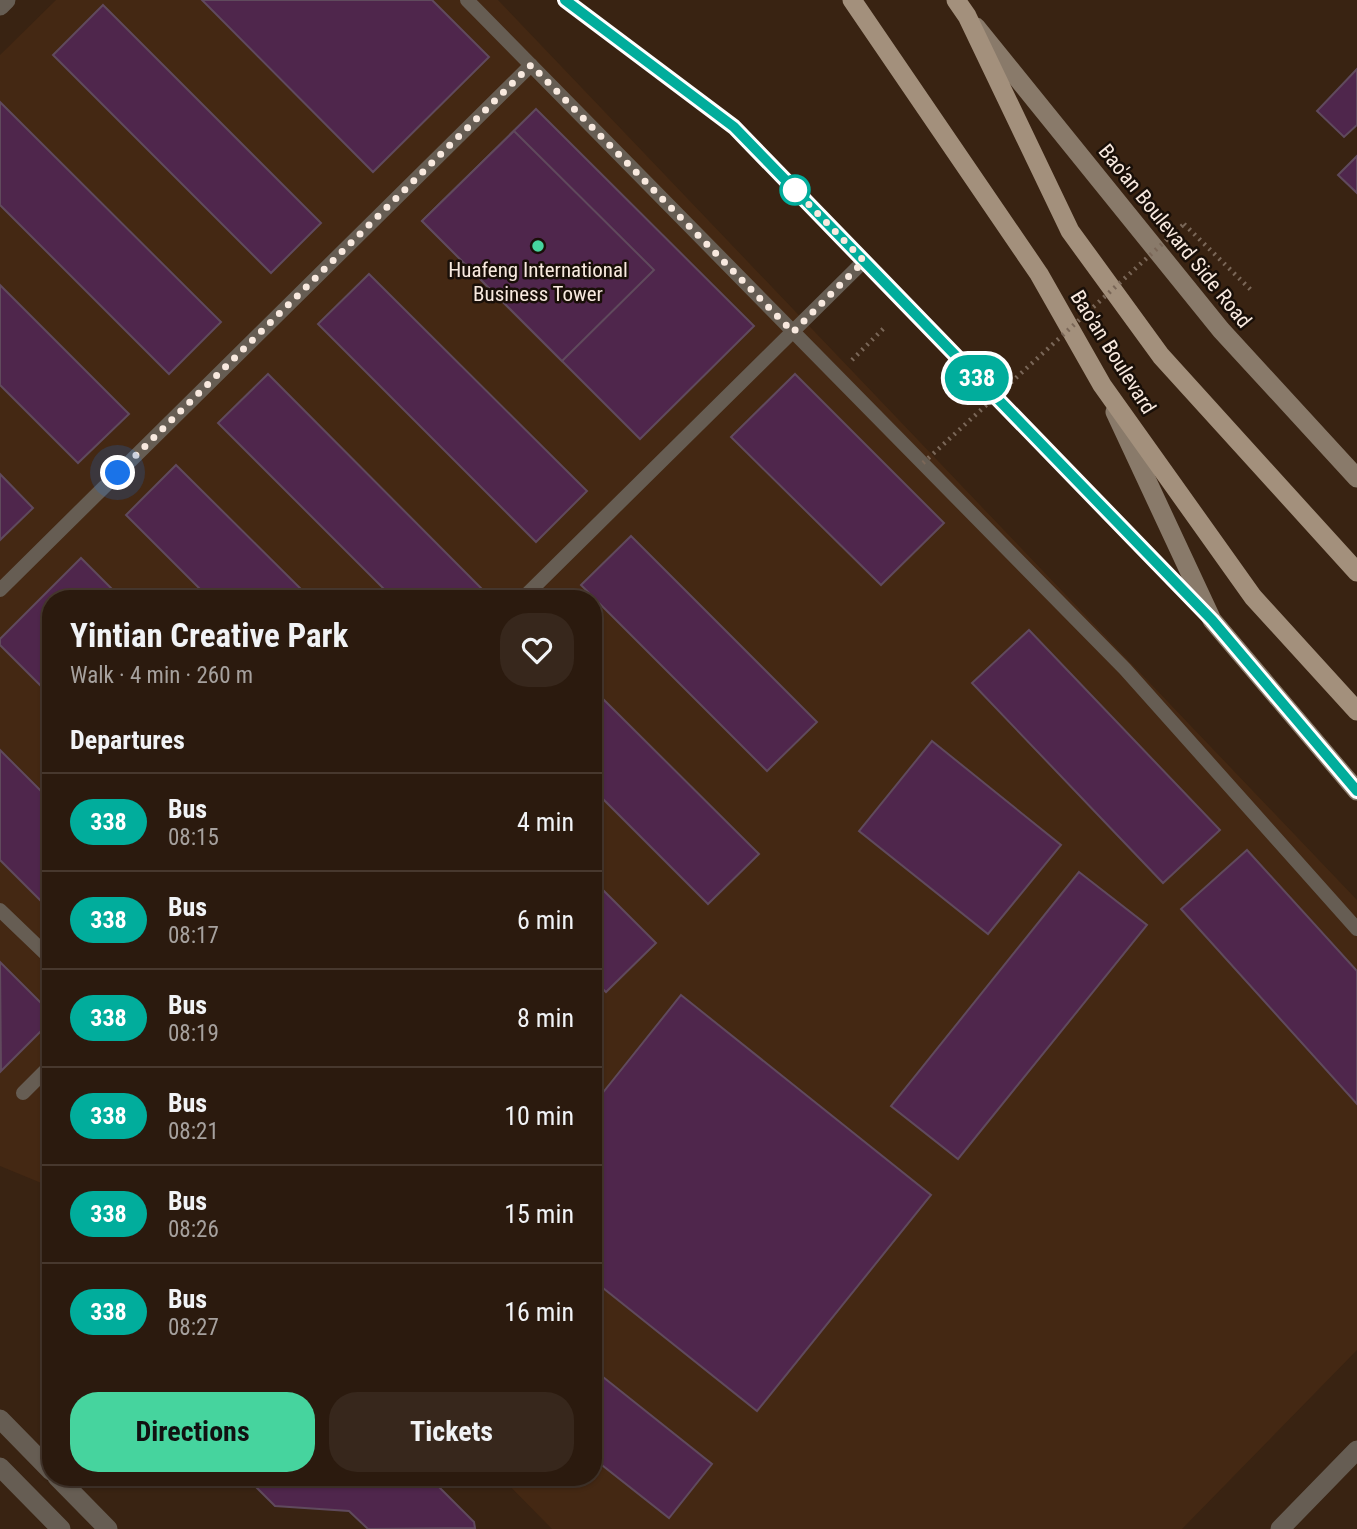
<!DOCTYPE html>
<meta charset="utf-8">
<style>
:root{--surface:#2b1a0e;--page:#37271c;--text:#f1f3f6;--muted:#a6a19e;--line:#47382e;--accent:#46d49e}
body{margin:0;font-family:"Roboto Condensed",sans-serif;background:var(--page);color:var(--text);height:100vh;display:flex;flex-direction:column;font-size:26px;white-space:nowrap}
*{box-sizing:border-box;margin:0}
p{font-size:23px;color:var(--muted)}
.icon{flex:none;width:38px;height:38px;fill:none;stroke:currentColor;stroke-width:2;stroke-linecap:round;stroke-linejoin:round}
.map{position:relative;flex:1;overflow:hidden}
.sheet{position:absolute;left:42px;top:590px;width:560px;height:896px;display:flex;flex-direction:column;background:var(--surface);border-radius:28px;box-shadow:0 2px 5px #0004,0 0 0 2px var(--line)}
.sheet>*{flex:none}
.badge{padding:0 14px;border-radius:23px;font-size:24px;line-height:46px}
.you{position:absolute;width:35px;height:35px;margin:-18px;border:5px solid #fff;border-radius:50%;background:#1a73e8;box-shadow:0 0 0 10px #1a73e833}
.map>.badge{position:absolute;translate:-50% -50%;box-shadow:0 0 0 4px #fff}
h2{padding:0 28px;font-size:26px;line-height:63px}
.round{display:grid;place-items:center;flex:none;width:74px;height:74px;border-radius:28px;background:var(--page)}
.summary{display:flex;align-items:center;justify-content:space-between;height:119px;padding:0 28px}
h1{font-size:33px;font-weight:700;line-height:52px}
.primary-button{display:flex;gap:14px;margin-top:auto;padding:14px 28px}
.primary-button a{flex:1;height:80px;border-radius:28px;background:var(--accent);color:#111;font-size:28px;font-weight:700;line-height:80px;text-align:center}
.primary-button a+a{background:var(--page);color:var(--text)}
ul{padding:0;list-style:none}
li{display:flex;align-items:center;gap:21px;height:98px;padding:0 28px;border-top:2px solid var(--line)}
li div{flex:1}
li b{display:block;font-size:26px}
li em{font-style:normal}
li .badge{min-width:77px;font-weight:700;text-align:center}
.map>svg:first-child{display:block}
</style>
<div class="map">
<svg width="1357" height="1529" viewBox="0 0 1357 1529">
<rect width="100%" height="100%" fill="#392312"/>
<path fill="#442813" d="M 56,0 L 498,0 L 1357,900 L 1357,1350 L 1182,1529 L 552,1529 L 501,1477 L 593,1477 L 593,598 L 51,598 L 51,1187 L 0,1166 L 0,55 Z"/>
<g fill="#4f264c" stroke="#604a5d" stroke-width="2">
<path d="M 202,0 L 432,0 L 489,57 L 373,172 Z"/>
<path d="M 103,5 L 321,223 L 271,273 L 53,55 Z"/>
<path d="M 1357,69 L 1357,125 L 1344,137 L 1317,111 Z"/>
<path d="M 0,102 L 221,322 L 169,374 L 0,205 Z"/>
<path d="M 536,109 L 754,326 L 640,439 L 422,221 Z"/>
<path d="M 514,131 L 654,270 L 562,361 L 422,221 Z"/>
<path d="M 1357,156 L 1357,193 L 1338,175 Z"/>
<path d="M 369,274 L 587,491 L 536,542 L 318,324 Z"/>
<path d="M 0,285 L 129,414 L 78,463 L 0,385 Z"/>
<path d="M 268,374 L 485,592 L 479,598 L 393,598 L 218,423 Z"/>
<path d="M 795,374 L 944,523 L 881,585 L 731,437 Z"/>
<path d="M 176,465 L 310,598 L 209,598 L 126,515 Z"/>
<path d="M 0,474 L 33,508 L 0,540 Z"/>
<path d="M 631,536 L 817,722 L 767,771 L 581,585 Z"/>
<path d="M 81,558 L 121,598 L 51,598 L 51,696 L 0,645 L 0,639 Z"/>
<path d="M 1029,630 L 1220,830 L 1163,883 L 972,683 Z"/>
<path d="M 593,689 L 759,854 L 708,904 L 593,789 Z"/>
<path d="M 932,741 L 1061,845 L 988,934 L 859,831 Z"/>
<path d="M 0,750 L 51,801 L 51,911 L 0,860 Z"/>
<path d="M 1247,850 L 1357,971 L 1357,1104 L 1181,909 Z"/>
<path d="M 1079,872 L 1147,925 L 958,1159 L 891,1106 Z"/>
<path d="M 593,880 L 656,943 L 606,992 L 593,980 Z"/>
<path d="M 0,962 L 51,1013 L 51,1021 L 1,1071 Z"/>
<path d="M 681,995 L 931,1195 L 757,1411 L 593,1280 L 593,1105 Z"/>
<path d="M 593,1369 L 712,1464 L 669,1518 L 593,1458 Z"/>
<path d="M 246,1477 L 429,1477 L 474,1522 L 475,1528 L 368,1529 L 349,1511 L 275,1506 Z"/>
</g>
<g fill="none" stroke-linecap="round" stroke-linejoin="round">
<g stroke="#7a6758" stroke-width="4.5" stroke-dasharray="2 5" stroke-linecap="butt">
<path d="M 1184,224 L 1251,290"/>
<path d="M 852,360 L 885,327"/>
</g>
<g stroke="#665d53" stroke-width="14">
<path d="M 467,0 L 1125,669 L 1357,929"/>
<path d="M 565,0 L 734,127 L 1205,613"/>
<path d="M 0,590 L 531,65"/>
<path d="M 523,598 L 864,261"/>
<path d="M 0,910 L 51,959"/>
<path d="M 23,1093 L 51,1065"/>
</g>
<g stroke="#665d53" stroke-width="19">
<path d="M 0,6 L 6,0"/>
<path d="M 0,1419 L 51,1471"/>
<path d="M 0,1467 L 61,1529"/>
<path d="M 57,1477 L 108,1529"/>
<path d="M 1280,1529 L 1357,1450"/>
</g>
<g stroke="#897a6a" stroke-width="19">
<path d="M 976,27 L 1221,330 L 1357,478"/>
<path d="M 1115,412 L 1212,620 L 1357,791"/>
</g>
<g stroke="#a3907c" stroke-width="19">
<path d="M 852,0 L 1039,274 L 1102,385 L 1253,597 L 1357,711"/>
<path d="M 956,0 L 967,16 L 1070,231 L 1161,356 L 1357,572"/>
</g>
<path stroke="#7a6758" stroke-width="4.5" stroke-dasharray="2 5" stroke-linecap="butt" d="M 923,463 L 1184,224"/>
</g>
<g fill="none" stroke-linecap="round" stroke-linejoin="round">
<defs>
<path id="line" d="M 565,0 L 734,127 L 1212,620 L 1357,791"/>
</defs>
<use href="#line" stroke="#fff" stroke-width="16"/>
<use href="#line" stroke="#01ad9c" stroke-width="10"/>
<path stroke="#f8e9df" stroke-width="7" stroke-dasharray="0 12.6" d="M 118,473 L 531,65 L 793,332 L 864,261 L 790,185 L 795,190"/>
</g>
<circle fill="#fff" stroke="#01ad9c" stroke-width="3.5" cx="795" cy="190" r="14"/>
<circle fill="#46d49e" stroke="#190f08" stroke-width="2.5" cx="538" cy="246" r="7"/>
<g text-anchor="middle" dominant-baseline="central" stroke-width="5" stroke-linejoin="round" paint-order="stroke">
<g font-size="21" fill="#f8e9df" stroke="#190f08">
<text transform="translate(1175 236) rotate(51)">Bao'an Boulevard Side Road</text>
<text transform="translate(1113 352) rotate(58)">Bao'an Boulevard</text>
</g>
<g font-size="21" fill="#f8e9df" stroke="#190f08">
<text x="538" y="270">Huafeng International<tspan x="538" dy="24">Business Tower</tspan></text>
</g>
</g>
</svg>
<div class="you" style="left:118px;top:473px"></div>
<b class="badge" style="left:977px;top:378px;background:#01ad9c;color:#fff">338</b>
<section class="sheet">
<div class="summary"><div><h1>Yintian Creative Park</h1><p>Walk · 4 min · 260 m</p></div><a class="round"><svg class="icon" aria-label="heart" viewBox="0 0 24 24"><path d="M12 20l-8-8c-3-5 5-10 8-4 3-6 11-1 8 4z"/></svg></a></div>
<h2>Departures</h2>
<ul>
<li><span class="badge" style="background:#01ad9c;color:#fff">338</span><div><b>Bus</b><p>08:15</p></div><em>4 min</em></li>
<li><span class="badge" style="background:#01ad9c;color:#fff">338</span><div><b>Bus</b><p>08:17</p></div><em>6 min</em></li>
<li><span class="badge" style="background:#01ad9c;color:#fff">338</span><div><b>Bus</b><p>08:19</p></div><em>8 min</em></li>
<li><span class="badge" style="background:#01ad9c;color:#fff">338</span><div><b>Bus</b><p>08:21</p></div><em>10 min</em></li>
<li><span class="badge" style="background:#01ad9c;color:#fff">338</span><div><b>Bus</b><p>08:26</p></div><em>15 min</em></li>
<li><span class="badge" style="background:#01ad9c;color:#fff">338</span><div><b>Bus</b><p>08:27</p></div><em>16 min</em></li>
</ul>
<div class="primary-button"><a>Directions</a><a>Tickets</a></div>
</section>
</div>
